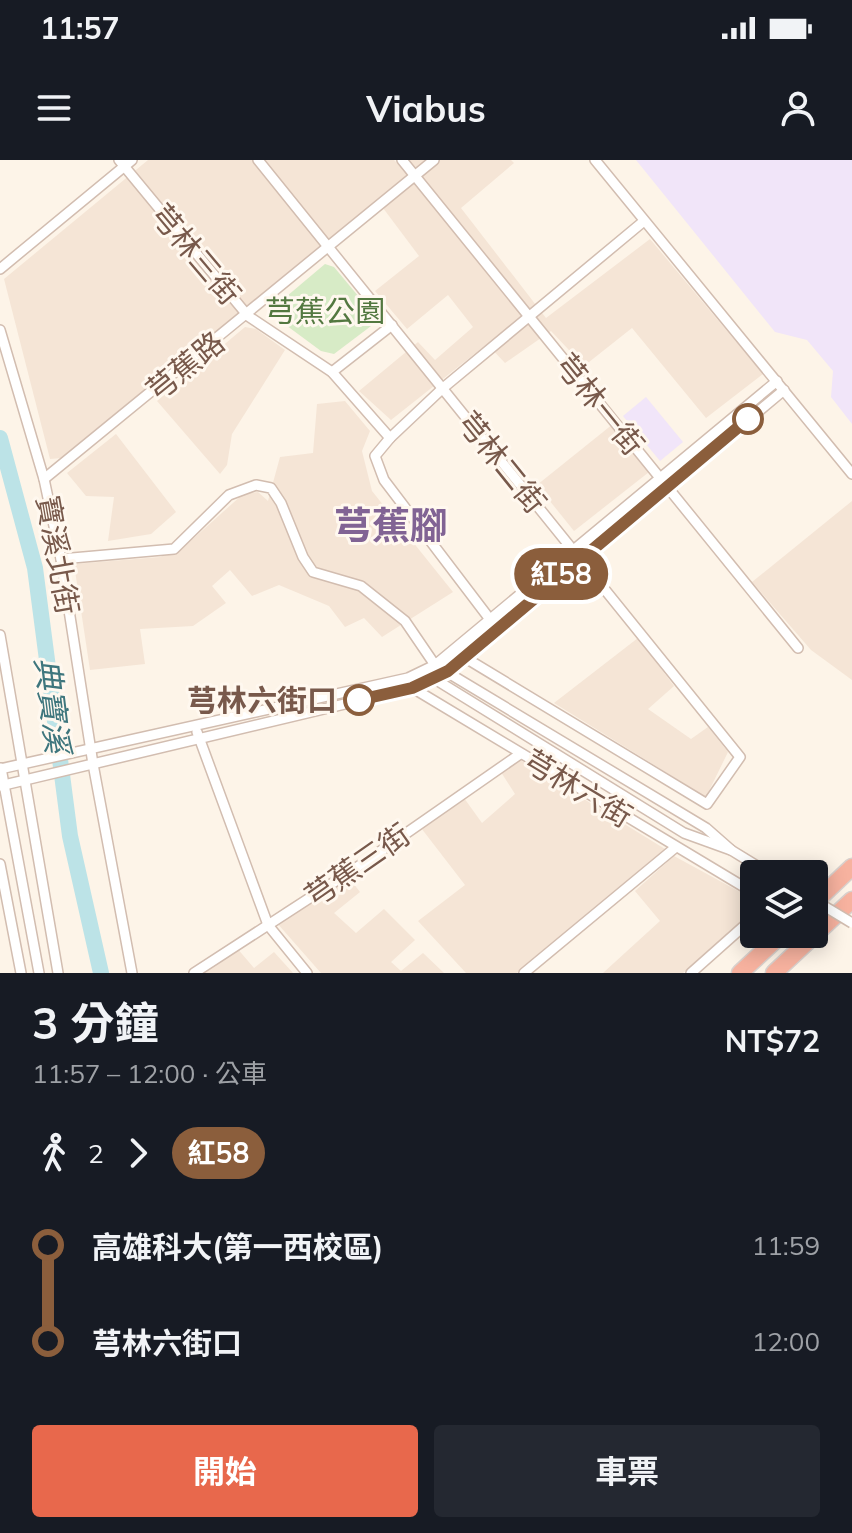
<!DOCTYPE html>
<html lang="zh-TW">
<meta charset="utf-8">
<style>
:root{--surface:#171b24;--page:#242831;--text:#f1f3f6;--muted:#9ea1a6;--accent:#e8684c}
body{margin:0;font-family:Mulish,"Noto Sans TC",sans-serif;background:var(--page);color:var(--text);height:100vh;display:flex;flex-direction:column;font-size:30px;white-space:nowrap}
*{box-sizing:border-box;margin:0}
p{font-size:26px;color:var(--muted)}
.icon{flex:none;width:44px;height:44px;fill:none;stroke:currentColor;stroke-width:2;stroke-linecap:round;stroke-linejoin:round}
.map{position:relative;height:813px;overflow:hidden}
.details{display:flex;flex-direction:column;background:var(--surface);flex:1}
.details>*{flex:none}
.badge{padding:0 16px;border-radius:26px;font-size:28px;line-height:52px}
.tools{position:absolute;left:740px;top:700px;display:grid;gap:16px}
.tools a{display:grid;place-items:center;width:88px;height:88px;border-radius:8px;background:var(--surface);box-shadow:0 4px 20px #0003;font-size:40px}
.map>.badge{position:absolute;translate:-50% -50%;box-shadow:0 0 0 4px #fff}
.legs{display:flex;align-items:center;gap:12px;height:88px;padding:0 32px;font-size:26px}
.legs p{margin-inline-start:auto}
.head{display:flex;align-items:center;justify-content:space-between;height:136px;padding:0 32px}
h1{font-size:44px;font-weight:700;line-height:60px}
.primary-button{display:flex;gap:16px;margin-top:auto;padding:16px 32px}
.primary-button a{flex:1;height:92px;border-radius:8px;background:var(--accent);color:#fff;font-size:32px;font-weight:700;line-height:92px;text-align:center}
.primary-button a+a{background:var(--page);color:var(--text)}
ul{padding:0 32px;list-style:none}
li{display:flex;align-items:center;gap:28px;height:96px;font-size:30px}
li i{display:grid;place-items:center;width:12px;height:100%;margin:0 10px;background:currentColor}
li i::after{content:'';width:20px;height:20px;margin:-10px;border:6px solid;border-radius:50%;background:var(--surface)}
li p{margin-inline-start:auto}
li:first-child i{background:linear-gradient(#0000 50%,currentColor 0)}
li:last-child i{background:linear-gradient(currentColor 50%,#0000 0)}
.status{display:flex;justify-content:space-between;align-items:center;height:56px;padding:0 40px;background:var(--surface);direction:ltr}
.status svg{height:22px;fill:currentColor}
header{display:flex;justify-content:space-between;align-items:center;height:104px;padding:0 32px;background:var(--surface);font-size:36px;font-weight:700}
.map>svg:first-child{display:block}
</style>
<div class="status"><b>11:57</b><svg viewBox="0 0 49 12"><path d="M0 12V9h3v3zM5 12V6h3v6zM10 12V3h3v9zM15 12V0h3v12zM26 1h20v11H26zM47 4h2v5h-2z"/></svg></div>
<header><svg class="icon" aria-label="menu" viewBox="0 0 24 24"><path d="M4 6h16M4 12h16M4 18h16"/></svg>Viabus<svg class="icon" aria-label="person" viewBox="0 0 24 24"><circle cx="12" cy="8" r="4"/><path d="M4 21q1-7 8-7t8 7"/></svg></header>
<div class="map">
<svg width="852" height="813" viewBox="0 0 852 813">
<rect width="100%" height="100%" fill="#fdf4e8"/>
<g fill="#f5e5d6">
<path d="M 148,0 L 394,0 L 400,6 L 407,0 L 511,0 L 514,3 L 461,48 L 546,158 L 650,79 L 763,214 L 706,258 L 632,168 L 584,206 L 551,171 L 505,203 L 487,184 L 391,260 L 359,231 L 418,182 L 435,200 L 473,167 L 448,135 L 407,169 L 375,131 L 419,96 L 377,40 L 62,298 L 50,299 L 4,119 Z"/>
<path d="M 245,167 L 256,169 L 285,190 L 232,274 L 227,305 L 220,314 L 157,241 Z"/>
<path d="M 345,241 L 370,271 L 362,291 L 372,331 L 453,432 L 382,477 L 364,458 L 345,467 L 329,446 L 279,425 L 252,436 L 230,410 L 212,426 L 226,443 L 193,466 L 140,469 L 145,504 L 90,510 L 74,404 L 160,397 L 184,387 L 243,334 L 258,332 L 268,341 L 280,297 L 313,293 L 317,244 Z"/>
<path d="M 613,264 L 649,312 L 574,371 L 537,325 Z"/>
<path d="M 116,274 L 176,352 L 151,374 L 108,381 L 114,337 L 86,336 L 67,313 Z"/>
<path d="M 852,341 L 852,520 L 811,490 L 752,422 Z"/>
<path d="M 638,478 L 674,526 L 648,549 L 691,579 L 708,567 L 728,592 L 706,637 L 554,543 Z"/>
<path d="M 514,596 L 665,689 L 517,813 L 466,813 L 418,761 L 465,725 L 418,664 L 459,631 L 482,663 L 515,634 L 499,609 Z"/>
<path d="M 674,696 L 751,738 L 754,751 L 683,813 L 603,813 L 660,761 L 635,731 Z"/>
<path d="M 343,710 L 360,732 L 334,753 L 356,773 L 384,749 L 415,780 L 391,802 L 401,811 L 423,793 L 444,813 L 321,813 L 277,763 L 283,748 Z"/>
<path d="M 236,787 L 254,808 L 274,792 L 293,813 L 199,813 Z"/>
</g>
<g fill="#f1e5f9">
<path d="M 636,0 L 852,0 L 852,264 L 831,237 L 833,211 L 807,180 L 775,172 Z"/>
<path d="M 646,237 L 683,282 L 660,301 L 623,256 Z"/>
</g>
<path fill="#d7ebc6" d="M 325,104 L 334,107 L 374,155 L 375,163 L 334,194 L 321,191 L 275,157 L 274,147 Z"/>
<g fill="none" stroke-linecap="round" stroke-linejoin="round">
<path stroke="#bce3e7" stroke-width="16" d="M 0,278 L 35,408 L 70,676 L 101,813"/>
<defs>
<g id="street">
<path d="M 119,0 L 248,156 L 332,212 L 390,278 L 375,296 L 384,320 L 492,462"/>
<path d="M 258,0 L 740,597 L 707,644 L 454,491"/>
<path d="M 402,0 L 798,488"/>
<path d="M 595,0 L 852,314"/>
<path d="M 0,109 L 132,0"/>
<path d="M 0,170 L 44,319 L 61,399 L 93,604 L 132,813"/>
<path d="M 332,212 L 392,165"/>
<path d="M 390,278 L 443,228 L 644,61"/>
<path d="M 44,319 L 434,0"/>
<path d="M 61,399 L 174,389 L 229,335 L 256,325 L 271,328 L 281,343 L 303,397 L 313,412 L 361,426 L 405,461 L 435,505 L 706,668 L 731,690"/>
<path d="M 0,475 L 58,813"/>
<path d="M 433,518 L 684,673 L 731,690 L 770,714"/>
<path d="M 411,527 L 754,733"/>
<path d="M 197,572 L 268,765 L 307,813"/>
<path d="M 1,608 L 39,813"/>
<path d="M 0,609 L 408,518 L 435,505 L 777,221"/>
<path d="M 0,626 L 412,528 L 448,511 L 784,230"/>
<path d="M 0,704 L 21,813"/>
<path d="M 194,813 L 365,702 L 520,594"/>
<path d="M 524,813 L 676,687"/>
<path d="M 691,813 L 754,757"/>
</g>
<g id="highway">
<path d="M 814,743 L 852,707"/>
<path d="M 740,813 L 782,774"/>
<path d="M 774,813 L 852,740"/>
</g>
</defs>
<use href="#street" stroke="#d2bdb0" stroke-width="12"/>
<use href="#highway" stroke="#d9d1cd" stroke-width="19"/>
<use href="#street" stroke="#fff" stroke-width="9"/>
<use href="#highway" stroke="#f7b29f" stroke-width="16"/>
<defs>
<path id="street-bridge" d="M 814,740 L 852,763"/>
</defs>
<use href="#street-bridge" stroke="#d2bdb0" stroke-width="12" stroke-linecap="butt"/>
<use href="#street-bridge" stroke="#fff" stroke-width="9"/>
</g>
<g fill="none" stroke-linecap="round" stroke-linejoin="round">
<defs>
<path id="line-1" d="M 359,540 L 412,528 L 448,511 L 748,259"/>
</defs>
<use href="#line-1" stroke="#fff" stroke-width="18"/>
<use href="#line-1" stroke="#8b5e3c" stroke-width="12"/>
</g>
<g fill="#fff" stroke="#8b5e3c" stroke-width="4">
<circle cx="748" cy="259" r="14"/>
<circle cx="359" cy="540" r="14"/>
</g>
<g text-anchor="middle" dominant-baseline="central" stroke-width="6" stroke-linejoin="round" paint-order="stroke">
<g font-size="30" fill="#78594b" stroke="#fff8ef">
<text transform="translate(196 94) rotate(50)">芎林三街</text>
<text transform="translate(185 206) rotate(-39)">芎蕉路</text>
<text transform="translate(600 244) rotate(51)">芎林一街</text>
<text transform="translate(502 302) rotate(51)">芎林二街</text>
<text transform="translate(58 395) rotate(80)">寶溪北街</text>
<text transform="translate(578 628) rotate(31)">芎林六街</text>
<text transform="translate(357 705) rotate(-35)">芎蕉三街</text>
</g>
<g font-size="30" fill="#537840" stroke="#fff8ef">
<text x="325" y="151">芎蕉公園</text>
</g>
<g font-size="30" font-weight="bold" fill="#78594b" stroke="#fff8ef" text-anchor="end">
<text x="337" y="540">芎林六街口</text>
</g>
<g font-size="32" font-style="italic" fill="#3e767d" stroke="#fff8ef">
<text transform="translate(53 545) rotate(83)">典寶溪</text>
</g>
<g font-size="38" font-weight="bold" fill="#816394" stroke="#fff8ef">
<text x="391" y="365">芎蕉腳</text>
</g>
</g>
</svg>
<div class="tools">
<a><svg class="icon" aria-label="layers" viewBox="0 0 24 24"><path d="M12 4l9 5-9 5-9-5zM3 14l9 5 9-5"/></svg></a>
</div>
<b class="badge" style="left:561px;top:414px;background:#8b5e3c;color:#fff">紅58</b>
</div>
<section class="details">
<div class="head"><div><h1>3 分鐘</h1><p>11:57 – 12:00 · 公車</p></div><b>NT$72</b></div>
<div class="legs"><svg class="icon" aria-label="walk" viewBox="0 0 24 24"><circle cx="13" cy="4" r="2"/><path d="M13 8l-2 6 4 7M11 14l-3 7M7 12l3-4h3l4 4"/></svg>2<svg class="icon" aria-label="forward" viewBox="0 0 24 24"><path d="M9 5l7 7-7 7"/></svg><b class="badge" style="background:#8b5e3c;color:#fff">紅58</b></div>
<ul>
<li><i style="color:#8b5e3c"></i><b>高雄科大(第一西校區)</b><p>11:59</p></li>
<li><i style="color:#8b5e3c"></i><b>芎林六街口</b><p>12:00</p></li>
</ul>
<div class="primary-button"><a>開始</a><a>車票</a></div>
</section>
